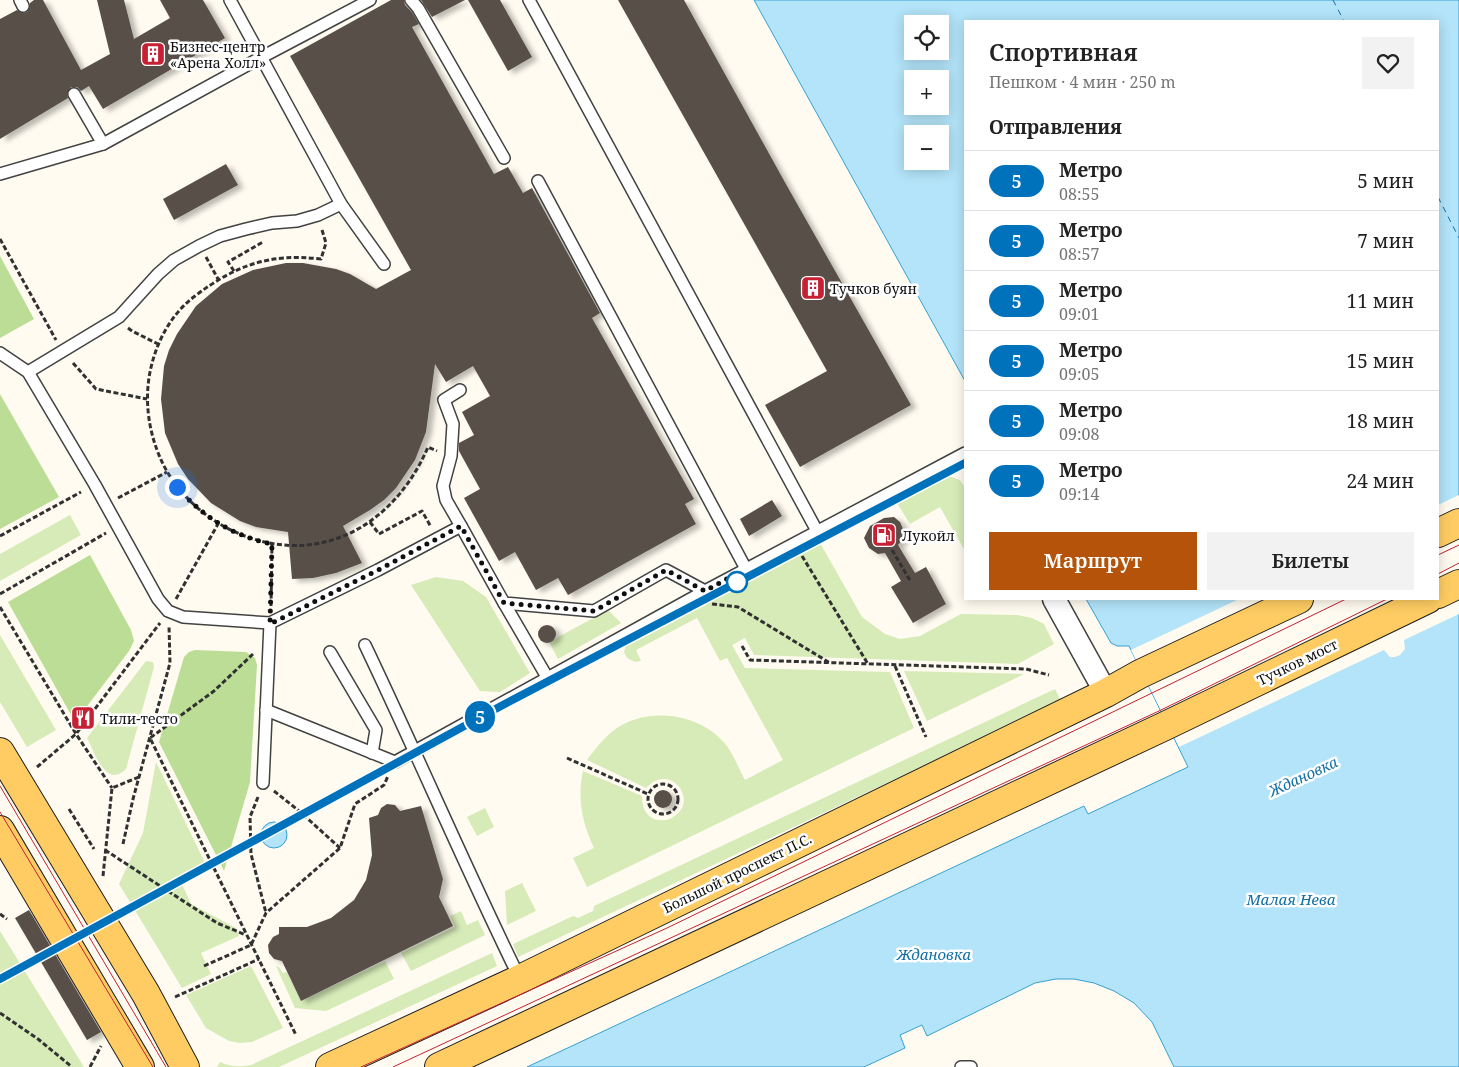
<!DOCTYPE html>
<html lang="ru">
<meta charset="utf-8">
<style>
:root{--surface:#fff;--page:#f2f2f2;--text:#222;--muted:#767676;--line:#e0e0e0;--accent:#b45309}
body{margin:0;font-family:"Noto Serif",serif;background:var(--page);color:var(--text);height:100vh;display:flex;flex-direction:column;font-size:19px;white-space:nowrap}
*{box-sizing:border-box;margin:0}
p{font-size:16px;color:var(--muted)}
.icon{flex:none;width:28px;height:28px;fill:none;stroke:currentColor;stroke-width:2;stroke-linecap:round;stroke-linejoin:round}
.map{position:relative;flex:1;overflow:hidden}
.panel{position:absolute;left:964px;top:20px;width:475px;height:580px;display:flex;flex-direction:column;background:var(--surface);border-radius:0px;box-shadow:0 2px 12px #0003}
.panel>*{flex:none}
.badge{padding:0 10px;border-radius:16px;font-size:18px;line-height:32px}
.fabs{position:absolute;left:904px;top:15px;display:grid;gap:10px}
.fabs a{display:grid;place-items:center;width:45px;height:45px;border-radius:0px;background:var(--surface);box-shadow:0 2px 12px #0003;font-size:25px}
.you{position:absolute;width:25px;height:25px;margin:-12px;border:4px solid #fff;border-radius:50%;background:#1a73e8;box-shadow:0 0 0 8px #1a73e833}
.map>.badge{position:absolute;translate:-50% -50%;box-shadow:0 0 0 2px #fff}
h2{padding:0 25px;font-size:19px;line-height:45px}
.round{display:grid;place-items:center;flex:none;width:52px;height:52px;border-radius:0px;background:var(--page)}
.summary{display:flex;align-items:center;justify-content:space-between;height:85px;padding:0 25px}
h1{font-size:24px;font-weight:600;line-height:38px}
.action{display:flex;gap:10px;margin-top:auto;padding:10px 25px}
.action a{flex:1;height:58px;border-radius:0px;background:var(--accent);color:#fff;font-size:20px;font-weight:600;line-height:58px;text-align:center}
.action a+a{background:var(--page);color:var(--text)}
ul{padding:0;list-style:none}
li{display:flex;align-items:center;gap:15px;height:60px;padding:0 25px;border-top:1px solid var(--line)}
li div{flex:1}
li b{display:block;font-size:19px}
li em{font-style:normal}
li .badge{min-width:55px;font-weight:700;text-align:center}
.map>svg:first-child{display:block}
</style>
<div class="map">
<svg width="1459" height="1067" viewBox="0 0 1459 1067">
<defs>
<filter id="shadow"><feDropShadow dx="5.5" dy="3" stdDeviation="2.5" flood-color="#0004"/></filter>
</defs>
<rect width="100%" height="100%" fill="#fffbf0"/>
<g fill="#d6ebb8">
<path d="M 946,475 L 960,480 L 965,488 L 965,551 L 940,507 L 910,524 L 897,503 Z"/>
<path d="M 70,515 L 81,535 L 0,581 L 0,554 Z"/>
<path d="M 819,541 L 862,617 L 885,634 L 900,639 L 920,636 L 961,614 L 1017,615 L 1032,618 L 1044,624 L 1054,644 L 1018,664 L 754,655 L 745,638 L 732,645 L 745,668 L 890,672 L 914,728 L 587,887 L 573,858 L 594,848 C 582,822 577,799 583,771 L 642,796 C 642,806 645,815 654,819 C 661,821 668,821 673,817 C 700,802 671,761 646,788 L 587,760 C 597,747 607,733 622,725 C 655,707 703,715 727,746 C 734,756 739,769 745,780 L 783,760 L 727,658 L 720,661 L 697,618 L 636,650 L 641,661 L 635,662 L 627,658 L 624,652 L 626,645 Z"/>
<path d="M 436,577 L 463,581 L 486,597 L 530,673 L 500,692 L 480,691 L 411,585 Z"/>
<path d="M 608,610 L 621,623 L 558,659 L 549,642 Z"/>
<path d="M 0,635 L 56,730 L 27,747 L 0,702 Z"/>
<path d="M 146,661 L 153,662 L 154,667 L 126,769 C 106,789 95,753 87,738 Z"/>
<path d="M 904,671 L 1024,674 L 927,721 Z"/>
<path d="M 1055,689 L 1061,701 L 518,957 L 513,944 L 573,916 L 578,918 L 593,911 L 594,906 Z"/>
<path d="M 156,762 L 208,869 L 181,882 L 191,904 L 236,928 L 239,936 L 201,953 L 211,974 L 182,988 L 119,884 L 143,833 Z"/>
<path d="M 485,808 L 494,827 L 477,836 L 467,817 Z"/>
<path d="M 522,883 L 536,911 L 507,925 L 505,891 Z"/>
<path d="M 461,911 L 467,925 L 478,920 L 485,935 L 411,971 L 401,953 L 455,927 L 450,916 Z"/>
<path d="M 0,931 L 84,1067 L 0,1067 Z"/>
<path d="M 492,953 L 497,966 L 279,1067 L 217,1067 L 220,1062 C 231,1067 239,1067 251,1065 Z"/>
<path d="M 385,961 L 394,979 L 326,1011 L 295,1008 L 276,966 L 279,967 L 283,973 L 287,972 L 301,1001 Z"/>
<path d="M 251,966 L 283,1028 L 252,1042 L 240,1043 L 229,1041 L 206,1028 L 186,995 Z"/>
</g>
<g fill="#bbdd96">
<path d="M 0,256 L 34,319 L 0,338 Z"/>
<path d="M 0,394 L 59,497 L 0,529 Z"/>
<path d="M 90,555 L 131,630 L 134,641 L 129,651 L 75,722 L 8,602 Z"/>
<path d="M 195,650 L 246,652 L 255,658 L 257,665 L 250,782 L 224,871 L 159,742 L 184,657 L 189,652 Z"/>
</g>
<g fill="#b3e4f9" stroke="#36a0d3" fill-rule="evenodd">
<path d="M 754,0 L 1459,0 L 1459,1067 L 1174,1067 L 1152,1022 L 1134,1003 L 1114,991 L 1094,983 L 1074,979 L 1056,979 L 1035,983 L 927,1036 L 922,1025 L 900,1035 L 905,1048 L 864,1067 L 527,1067 L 1084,806 L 1088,814 L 1188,767 L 1129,646 L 1117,646 L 1111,643 L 1086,599 L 1438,599 L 1438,21 L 965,21 L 965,381 ZM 912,24 L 940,24 L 940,51 L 912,51 ZM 912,79 L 940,79 L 940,106 L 912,106 ZM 912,134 L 940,134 L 940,161 L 912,161 Z"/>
<circle cx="274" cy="835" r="13"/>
</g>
<path fill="#fffbf0" d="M 1459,495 L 1459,614 L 1404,640 L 1405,649 L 1400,655 L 1395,657 L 1390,657 L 1384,650 L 1179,747 L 1131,650 L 1239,599 L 1438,599 L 1438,505 Z"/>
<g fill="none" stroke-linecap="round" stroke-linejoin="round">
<g stroke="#1270a6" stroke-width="1" stroke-dasharray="6 5" stroke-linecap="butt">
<path d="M 1333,0 L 1344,21"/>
<path d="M 1438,197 L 1459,238"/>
</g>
</g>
<g fill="#584f4a" filter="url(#shadow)">
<path d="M 34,0 L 43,0 L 81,70 L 110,54 L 97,0 L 124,0 L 134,39 L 170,18 L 160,0 L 203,0 L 225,38 L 103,109 L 89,86 L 81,91 L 77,87 L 71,87 L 67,94 L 68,98 L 0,139 L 0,19 L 17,10 L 22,13 L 27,12 L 30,7 L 30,3 Z"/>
<path d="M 391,0 L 404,0 L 405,5 L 412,12 L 419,24 L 412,27 L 494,174 L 508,167 L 523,193 L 532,188 L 600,313 L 592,318 L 694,499 L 685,504 L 696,524 L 568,595 L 558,578 L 536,590 L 515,552 L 499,561 L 464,498 L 480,489 L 459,451 L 459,443 L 474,435 L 462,412 L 490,396 L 473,366 L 446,382 L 435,364 L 426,432 L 415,460 L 396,488 L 384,500 L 370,510 L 343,526 L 362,563 L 336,573 L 313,578 L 292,579 L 288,532 L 256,527 L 240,521 L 211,503 L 188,479 L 178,464 L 165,433 L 161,399 L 164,366 L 169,350 L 177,334 L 196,306 L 222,284 L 253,270 L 286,263 L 303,263 L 336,269 L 350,274 L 376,289 L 411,270 L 290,56 Z"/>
<path d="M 421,0 L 465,0 L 432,17 Z"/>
<path d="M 468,0 L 500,0 L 532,57 L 508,71 Z"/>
<path d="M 618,0 L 684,0 L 787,186 L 911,405 L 800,467 L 765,405 L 827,371 Z"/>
<path d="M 226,164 L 238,185 L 174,220 L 163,199 Z"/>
<path d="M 772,500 L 782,516 L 749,536 L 740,519 Z"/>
<path d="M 894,517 L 900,522 L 903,529 L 903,539 L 898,545 L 915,573 L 926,567 L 946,604 L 913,623 L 891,587 L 901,581 L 885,553 L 878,554 L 869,548 L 864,538 L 870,526 L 884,518 Z"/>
<circle cx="547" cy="634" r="9"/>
<circle cx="663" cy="799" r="9"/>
<path d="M 387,804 L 395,805 L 400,811 L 421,806 L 443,879 L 439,897 L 453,926 L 301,1001 L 282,961 L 274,959 L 269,953 L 268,945 L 273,937 L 279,934 L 279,927 L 307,927 L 331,918 L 354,900 L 366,880 L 372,855 L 369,818 L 378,815 L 381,808 Z"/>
<path d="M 29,910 L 101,1032 L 87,1040 L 15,918 Z"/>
</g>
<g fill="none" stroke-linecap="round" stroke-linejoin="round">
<defs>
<g id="lane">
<path d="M 20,0 L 23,6"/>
<path d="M 230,0 L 341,204 L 384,264"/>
<path d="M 411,0 L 418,8 L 504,158"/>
<path d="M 529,0 L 817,531"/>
<path d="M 74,94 L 103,144"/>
<path d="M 0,174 L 103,144 L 262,57 L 370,0"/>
<path d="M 538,181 L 746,569"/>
<path d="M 0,353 L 28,372 L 95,485 L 158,599 L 168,611 L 183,617 L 270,623 L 378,570 L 461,526 L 504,603 L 594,611 L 666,570 L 705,591"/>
<path d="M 28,372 L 119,317 L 158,274 L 174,260 L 199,246 L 220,236 L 246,229 L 272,223 L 297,221 L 318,215 L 341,204"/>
<path d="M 460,390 L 444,400 L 453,424 L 451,456 L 443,486 L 446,500 L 461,526"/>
<path d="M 504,603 L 547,677"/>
<path d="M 365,645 C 418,756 466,869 520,979"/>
<path d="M 330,652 L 376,730 L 372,753"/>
<path d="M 266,710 L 395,762 L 705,591 L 965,453"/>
<path d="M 263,783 L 270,623"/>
<path d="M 961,1067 L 971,1067"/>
</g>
<path id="street" d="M 1054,599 L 1106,693"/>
<g id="primary">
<path d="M 1438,533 L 1459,523"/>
<path d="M 1438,594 L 1459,584"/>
<path d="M 0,752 L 146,994 L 185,1067"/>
<path d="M 0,830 L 140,1067"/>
<path d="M 330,1067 L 520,979 L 1106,693 L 1140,674 L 1299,599"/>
<path d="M 439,1067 L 1165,726 L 1428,599"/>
</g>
</defs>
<use href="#lane" stroke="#424242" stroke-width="14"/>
<use href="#street" stroke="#424242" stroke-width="25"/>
<use href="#primary" stroke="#202020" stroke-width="30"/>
<g stroke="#313131" stroke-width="3" stroke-dasharray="5 2.5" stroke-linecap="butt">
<path d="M 322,230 L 326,243 L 321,259 C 270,253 236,265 195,296 C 171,314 156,342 150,372 C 144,403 149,435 163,464 C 176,490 199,513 225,527 C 310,572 392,531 428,447 L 437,451"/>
<path d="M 0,239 L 56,340"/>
<path d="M 206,257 L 218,279"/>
<path d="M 234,271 L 228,262 L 263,242"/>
<path d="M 128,328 L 132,331 L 158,344"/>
<path d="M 73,363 L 96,389 L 147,399"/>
<path d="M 118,498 L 167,472"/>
<path d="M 370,522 L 379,534 L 422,511 L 431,527"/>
<path d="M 0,536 L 81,492"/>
<path d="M 892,550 L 911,582"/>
<path d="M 802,556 L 868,664"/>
<path d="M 0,594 L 106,533"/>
<path d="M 176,599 L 218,524"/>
<path d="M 712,604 L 738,607 L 830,663"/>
<path d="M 271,606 L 272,544"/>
<path d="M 0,607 L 76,734 L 112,788"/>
<path d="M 742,646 L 750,660 L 1026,669 L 1049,675"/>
<path d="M 253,654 L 214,691 L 150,738 L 296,1035"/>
<path d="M 895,666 L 926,737"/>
<path d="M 567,758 L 648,794"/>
<path d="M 37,767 L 76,734 L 160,623"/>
<circle cx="663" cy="799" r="15"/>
<path d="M 274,791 L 298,810 L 340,848"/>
<path d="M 258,797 L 250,817 L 251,854 L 266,913"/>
<path d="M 69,809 L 94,849"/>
<path d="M 123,844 L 133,799 L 170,663 L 169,626"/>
<path d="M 105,850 L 217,923 L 246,935"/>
<path d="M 103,876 L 112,788 L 139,777"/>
<path d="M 0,914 L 7,919"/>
<path d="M 204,966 L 251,945 L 266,913 L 340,848 L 355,804 L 384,785 L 388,776"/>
<path d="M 175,997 L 259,959"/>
<path d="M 0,1013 L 38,1039 L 72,1067"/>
<path d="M 90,1067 L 101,1046"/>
</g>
<use href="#lane" stroke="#fff" stroke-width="11"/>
<use href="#street" stroke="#fff" stroke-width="22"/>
<use href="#primary" stroke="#fecc62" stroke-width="28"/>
<g stroke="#c52034" stroke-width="1">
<path d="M 1438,555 L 1459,545"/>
<path d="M 1438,574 L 1459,563"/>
<path d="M 0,786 L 166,1067"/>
<path d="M 0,812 L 153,1067"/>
<path d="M 361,1067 L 667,928 L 1346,599"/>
<path d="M 393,1067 L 1159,711 L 1387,599"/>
</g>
</g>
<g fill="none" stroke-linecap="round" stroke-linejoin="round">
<defs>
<path id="line" d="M 0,979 L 501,706 L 965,463"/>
</defs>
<use href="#line" stroke="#fff" stroke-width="11"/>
<use href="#line" stroke="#0072bc" stroke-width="8"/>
<path stroke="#0f0f0f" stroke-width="5" stroke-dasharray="0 9" d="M 177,487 C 203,517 233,536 272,544 L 270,624 L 378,570 L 461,526 L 504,603 L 594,611 L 666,570 L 705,591 L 732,576 L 737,582"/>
</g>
<defs>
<symbol id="building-square" viewBox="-11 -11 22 22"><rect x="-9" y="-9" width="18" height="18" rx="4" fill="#c52034" stroke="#fff"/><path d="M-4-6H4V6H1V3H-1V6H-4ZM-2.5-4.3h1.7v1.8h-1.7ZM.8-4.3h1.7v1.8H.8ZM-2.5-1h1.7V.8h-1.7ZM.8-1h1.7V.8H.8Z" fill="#fff"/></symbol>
<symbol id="fuel-square" viewBox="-11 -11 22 22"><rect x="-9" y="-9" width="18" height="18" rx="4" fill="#c52034" stroke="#fff"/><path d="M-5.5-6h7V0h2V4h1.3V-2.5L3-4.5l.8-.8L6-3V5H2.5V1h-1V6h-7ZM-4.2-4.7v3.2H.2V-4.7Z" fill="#fff"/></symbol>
<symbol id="restaurant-square" viewBox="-11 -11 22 22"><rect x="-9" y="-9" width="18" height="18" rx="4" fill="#c52034" stroke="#fff"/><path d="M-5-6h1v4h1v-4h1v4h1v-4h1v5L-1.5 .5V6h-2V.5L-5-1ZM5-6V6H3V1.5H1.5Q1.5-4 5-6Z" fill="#fff"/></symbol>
</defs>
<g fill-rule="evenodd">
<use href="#building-square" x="139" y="40" width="28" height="28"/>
<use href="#building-square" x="799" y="274" width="28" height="28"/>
<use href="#fuel-square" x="870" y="521" width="28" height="28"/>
<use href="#restaurant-square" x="69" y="704" width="28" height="28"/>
</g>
<circle fill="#fff" stroke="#0072bc" stroke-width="2.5" cx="737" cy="582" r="10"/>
<g text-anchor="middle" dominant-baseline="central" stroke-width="5" stroke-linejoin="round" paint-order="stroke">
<g font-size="14" fill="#0f0f0f" stroke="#fff" text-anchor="start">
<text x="170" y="46">Бизнес-центр<tspan x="170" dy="16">«Арена Холл»</tspan></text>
<text x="830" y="288">Тучков буян</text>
<text x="902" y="535">Лукойл</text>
<text x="100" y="718">Тили-тесто</text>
</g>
<g font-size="14" fill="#0f0f0f" stroke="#fff">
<text transform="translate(1297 662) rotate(-26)">Тучков мост</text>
<text transform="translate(737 873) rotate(-26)">Большой проспект П.С.</text>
</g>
<g font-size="15" font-style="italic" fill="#1270a6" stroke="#fff">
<text transform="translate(1303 776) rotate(-25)">Ждановка</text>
<text x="1291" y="899">Малая Нева</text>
<text x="934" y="954">Ждановка</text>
</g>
</g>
</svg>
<div class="fabs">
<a><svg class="icon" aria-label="locate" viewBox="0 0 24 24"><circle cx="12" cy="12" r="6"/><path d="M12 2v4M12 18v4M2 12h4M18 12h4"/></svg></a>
<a>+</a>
<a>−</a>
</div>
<div class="you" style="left:177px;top:487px"></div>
<b class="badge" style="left:480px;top:717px;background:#0072bc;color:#fff">5</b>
<section class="panel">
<div class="summary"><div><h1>Спортивная</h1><p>Пешком · 4 мин · 250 m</p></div><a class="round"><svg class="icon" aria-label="heart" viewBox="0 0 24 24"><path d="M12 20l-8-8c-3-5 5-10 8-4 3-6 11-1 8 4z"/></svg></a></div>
<h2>Отправления</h2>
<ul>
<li><span class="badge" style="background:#0072bc;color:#fff">5</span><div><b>Метро</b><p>08:55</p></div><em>5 мин</em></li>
<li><span class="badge" style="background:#0072bc;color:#fff">5</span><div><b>Метро</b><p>08:57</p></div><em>7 мин</em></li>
<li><span class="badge" style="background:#0072bc;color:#fff">5</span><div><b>Метро</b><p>09:01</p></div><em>11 мин</em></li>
<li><span class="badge" style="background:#0072bc;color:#fff">5</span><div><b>Метро</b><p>09:05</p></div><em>15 мин</em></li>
<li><span class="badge" style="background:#0072bc;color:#fff">5</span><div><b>Метро</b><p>09:08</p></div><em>18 мин</em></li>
<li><span class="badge" style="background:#0072bc;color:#fff">5</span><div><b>Метро</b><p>09:14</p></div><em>24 мин</em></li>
</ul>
<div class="action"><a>Маршрут</a><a>Билеты</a></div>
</section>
</div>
